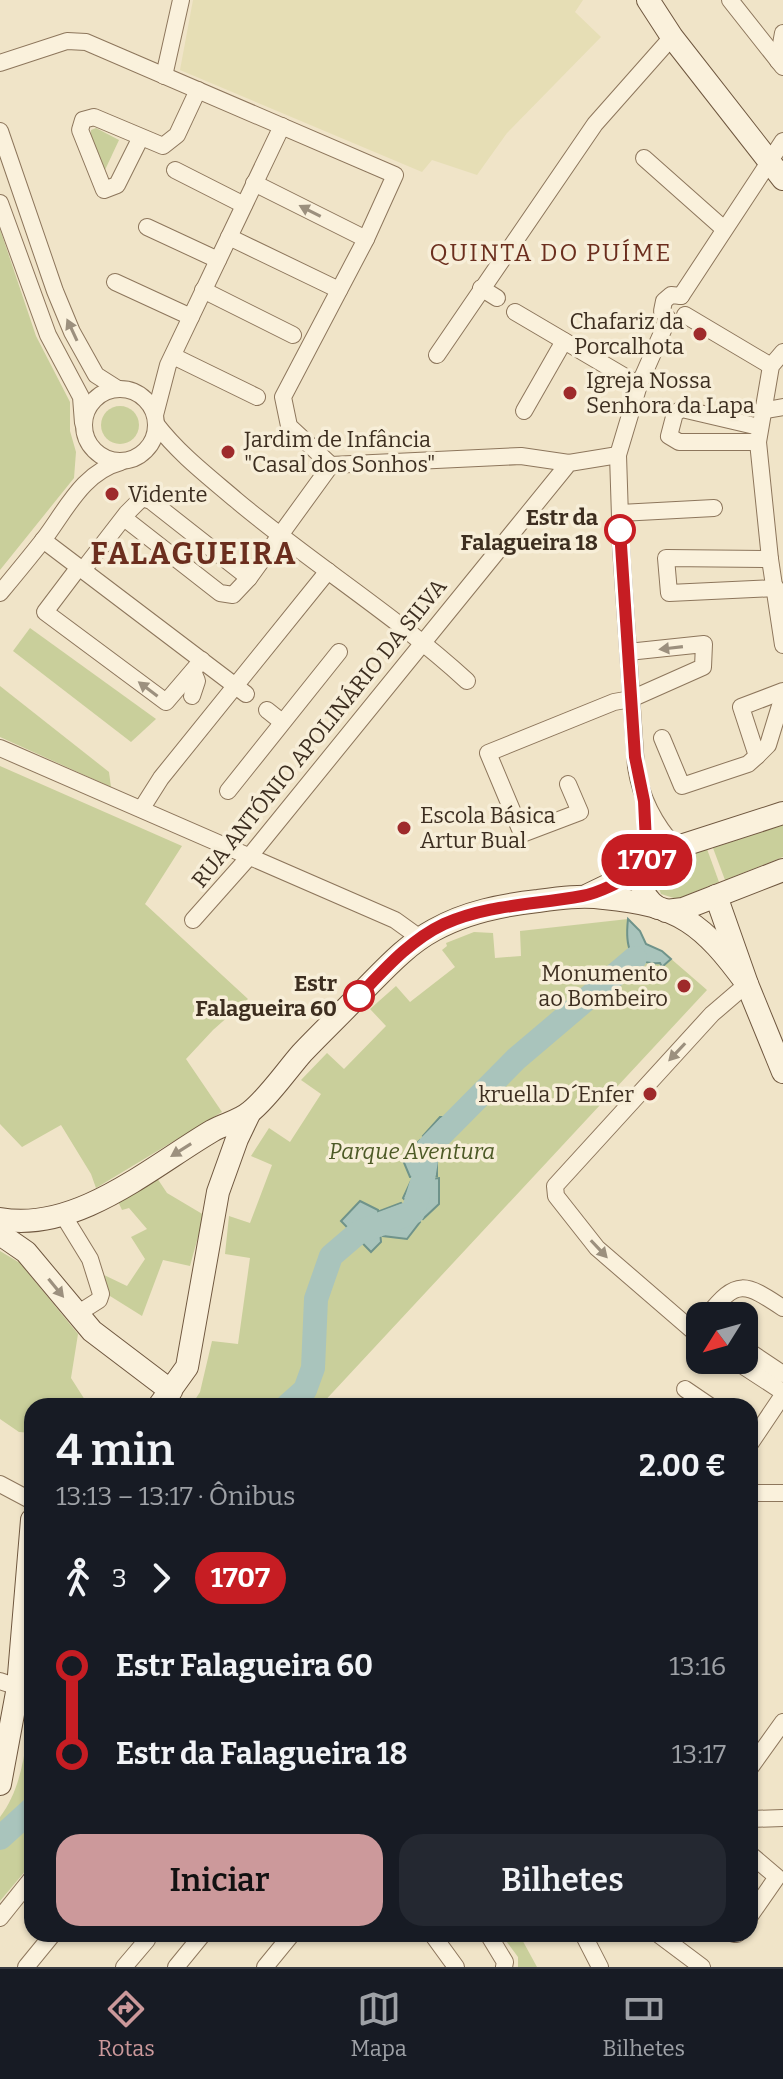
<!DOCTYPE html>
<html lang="pt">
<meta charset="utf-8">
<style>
:root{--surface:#171b24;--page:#242831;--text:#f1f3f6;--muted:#9ea1a6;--line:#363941;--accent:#cc999b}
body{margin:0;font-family:Bitter,serif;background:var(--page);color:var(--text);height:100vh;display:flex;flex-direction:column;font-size:30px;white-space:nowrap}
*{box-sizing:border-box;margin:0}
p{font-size:26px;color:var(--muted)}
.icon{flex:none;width:44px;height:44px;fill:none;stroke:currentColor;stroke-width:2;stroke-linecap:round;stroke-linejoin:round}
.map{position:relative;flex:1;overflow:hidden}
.drawer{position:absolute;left:24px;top:1398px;width:734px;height:544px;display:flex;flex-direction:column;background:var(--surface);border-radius:24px;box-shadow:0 2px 6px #0004}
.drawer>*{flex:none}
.badge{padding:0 16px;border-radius:26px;font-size:28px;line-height:52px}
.needle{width:52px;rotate:233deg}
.buttons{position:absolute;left:686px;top:1302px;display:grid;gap:16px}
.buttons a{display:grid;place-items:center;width:72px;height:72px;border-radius:16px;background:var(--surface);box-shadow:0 2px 6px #0004;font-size:40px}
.map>.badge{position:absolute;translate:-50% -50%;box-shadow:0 0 0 4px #fff}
.legs{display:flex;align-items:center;gap:12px;height:88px;padding:0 32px;font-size:26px}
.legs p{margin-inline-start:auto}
.head{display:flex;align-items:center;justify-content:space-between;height:136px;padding:0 32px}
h1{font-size:44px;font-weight:600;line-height:60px}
.button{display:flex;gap:16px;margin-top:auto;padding:16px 32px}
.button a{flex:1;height:92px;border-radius:24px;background:var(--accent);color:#111;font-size:32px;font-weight:600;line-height:92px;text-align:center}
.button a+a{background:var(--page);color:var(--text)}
ul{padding:0 32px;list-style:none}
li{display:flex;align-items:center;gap:28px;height:88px;font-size:30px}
li i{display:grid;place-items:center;width:12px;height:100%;margin:0 10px;background:currentColor}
li i::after{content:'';width:20px;height:20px;margin:-10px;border:6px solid;border-radius:50%;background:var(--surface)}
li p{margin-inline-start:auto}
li:first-child i{background:linear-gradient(#0000 50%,currentColor 0)}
li:last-child i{background:linear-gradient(currentColor 50%,#0000 0)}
.tabs{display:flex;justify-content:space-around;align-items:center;height:112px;border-top:2px solid var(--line);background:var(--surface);font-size:22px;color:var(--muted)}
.tabs a{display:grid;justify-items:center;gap:4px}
.tabs .selected{color:var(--accent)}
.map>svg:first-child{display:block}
</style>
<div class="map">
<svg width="783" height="1967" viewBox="0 0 783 1967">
<rect width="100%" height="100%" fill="#f0e4c8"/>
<path fill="#e6deb5" d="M 193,0 L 583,0 L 575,12 L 601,37 L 507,133 L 477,175 L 432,160 L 422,172 L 180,70 Z"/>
<g fill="#c9cf9b">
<path d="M 96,128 L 119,140 L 105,170 L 91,136 L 91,130 Z"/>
<path d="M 0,229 L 36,336 L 70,402 L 70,431 L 76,452 L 74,478 L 0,570 Z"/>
<circle cx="120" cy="425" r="19"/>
<path d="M 30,628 L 156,719 L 131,742 L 13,651 Z"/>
<path d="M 0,686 L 109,772 L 111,787 L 0,737 Z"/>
<path d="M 0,766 L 182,846 L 145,904 L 248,999 L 213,1030 L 186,1059 L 222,1112 L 96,1188 L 91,1174 L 61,1125 L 22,1147 L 0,1124 Z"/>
<path d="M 783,825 L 783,857 L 725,880 L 713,848 Z"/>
<path d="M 707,849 L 719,882 L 677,899 L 661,894 L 655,878 L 661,867 Z"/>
<path d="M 628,919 L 640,931 L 646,944 L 662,951 L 707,990 L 320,1406 L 191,1406 L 200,1392 L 212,1341 L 238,1344 L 250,1258 L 225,1254 L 229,1216 L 250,1223 L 272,1165 L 251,1156 L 269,1128 L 290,1142 L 321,1094 L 301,1080 L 327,1053 L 344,1069 L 386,1026 L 370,1009 L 396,986 L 410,1002 L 455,967 L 442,950 L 447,946 L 446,943 L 474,932 L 493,933 L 495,958 L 521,956 L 520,931 Z"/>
<path d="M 153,1172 L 167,1193 L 204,1215 L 190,1266 L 163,1260 L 142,1316 L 110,1296 L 104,1275 L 127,1286 L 145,1259 L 131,1237 L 147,1229 L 129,1208 L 122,1210 L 116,1197 Z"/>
<path d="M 0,1251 L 20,1263 L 78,1334 L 71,1378 L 85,1400 L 83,1405 L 32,1406 L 32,1433 L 19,1432 L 0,1419 Z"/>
<path d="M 32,1700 L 32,1863 L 0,1901 L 0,1817 C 25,1784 26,1739 32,1700 Z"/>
<path d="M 501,1934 L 519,1934 L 537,1967 L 518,1967 L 518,1957 Z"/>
</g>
<g fill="#a9c4bc" stroke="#6f938a" stroke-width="2">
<path d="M 628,919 L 640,931 L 646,944 L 662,951 L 671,959 L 662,967 L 660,963 C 628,965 625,946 628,919 Z"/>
<path d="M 440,1117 L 447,1117 L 456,1127 L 455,1132 L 439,1151 L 423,1136 Z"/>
<path d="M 420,1140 L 437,1155 L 437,1176 L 410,1177 L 402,1158 Z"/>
<path d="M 439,1178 L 439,1204 L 423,1219 L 403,1198 L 411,1181 Z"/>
<path d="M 360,1201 L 378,1210 L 381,1242 L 371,1252 L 341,1221 Z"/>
<path d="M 401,1203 L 420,1222 L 407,1239 L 383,1236 L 380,1211 Z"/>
</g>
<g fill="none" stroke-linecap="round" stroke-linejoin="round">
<g stroke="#a9c4bc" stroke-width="24">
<path d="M 287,1406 L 305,1390 L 313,1368 L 316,1299 L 331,1256 L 359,1232 L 413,1212 L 423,1179 L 428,1148 L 516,1059 L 635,958"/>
<path d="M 0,1838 L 32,1809"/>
</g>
<defs>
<g id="street">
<path d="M 730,0 L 783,67"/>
<path d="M 778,61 L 783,33"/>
<path d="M 0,63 L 67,41 L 86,42 L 395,175 L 366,239 L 283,397 L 289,426 L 331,465"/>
<path d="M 164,76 L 181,0"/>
<path d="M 0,131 L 55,291 L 72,332 L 96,375 L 118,389"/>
<path d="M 141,137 L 117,185 L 104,190 L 80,130 L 83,120 L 94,117 L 163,146 L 177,135 L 198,90"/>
<path d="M 644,158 L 724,229"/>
<path d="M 175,170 L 244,205"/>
<path d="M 254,183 L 366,239"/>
<path d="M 0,203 L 48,335 L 81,397 L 83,423"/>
<path d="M 147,227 L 218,260"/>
<path d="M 229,237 L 339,290"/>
<path d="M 115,282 L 191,317"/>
<path d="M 481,288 L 497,298"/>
<path d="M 203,290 L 293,335"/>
<path d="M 681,296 L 783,141"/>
<path d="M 515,312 L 639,385"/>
<path d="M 685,315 L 771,366"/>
<path d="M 668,319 L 639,385 L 618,455 L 621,548 L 636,767 C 641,799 654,824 676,848"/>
<path d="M 668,319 L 662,311 L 664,301 L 671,295 L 681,296"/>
<path d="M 783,352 L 771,366 L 758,442 L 770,559 L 783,645"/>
<path d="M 437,355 L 595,124 L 672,37"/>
<path d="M 173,356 L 257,397"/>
<circle cx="120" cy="425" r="36"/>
<path d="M 524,411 L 564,341"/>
<path d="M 761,411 L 783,407"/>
<path d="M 155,415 L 168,365 L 282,126"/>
<path d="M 156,424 C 179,454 208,476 236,500 C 311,563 395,615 467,681"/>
<path d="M 758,442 L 679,442 L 669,436 L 675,413 L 682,409 L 759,427"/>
<path d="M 331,465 L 521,456 L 569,463"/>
<path d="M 620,513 L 714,508"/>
<path d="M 124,518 L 220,593 L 233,595 L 249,578"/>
<path d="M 43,540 L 246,694"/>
<path d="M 770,559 L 666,558 L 669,593 L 776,588"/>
<path d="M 79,567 L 45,612 L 166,702 L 202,660"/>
<path d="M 83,570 L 127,513 L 142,498 L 151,501 L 249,578 L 331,465"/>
<path d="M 0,593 C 15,575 29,558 44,539 C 66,510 83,472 121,462"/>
<path d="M 192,696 L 197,681 L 193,671"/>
<path d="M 267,710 L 282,722"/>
<path d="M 662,738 L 682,786 L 748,764 L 757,756 L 768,745 L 783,696"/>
<path d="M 0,748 L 395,920 L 420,938"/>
<path d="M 757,756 L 741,707 L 783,691"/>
<path d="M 568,784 L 580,812 L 522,834 L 488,753 L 614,702 L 631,699 L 703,667 L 704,644 L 628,652"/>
<path d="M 228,791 L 339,652"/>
<path d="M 142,808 L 161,778 L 328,571"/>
<path d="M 645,811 L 647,863"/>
<path d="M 193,920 L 249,857 L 569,463 L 618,455"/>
<path d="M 63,1215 L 90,1259 L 101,1294 L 99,1300 L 77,1314"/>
<path d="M 707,1316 C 737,1278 745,1283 783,1308"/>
<path d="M 700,1337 L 597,1248 L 556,1196 L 555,1186 L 712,1014 L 747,984"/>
<path d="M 744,1348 L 783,1374"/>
<path d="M 734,1360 L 783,1392"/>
<path d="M 685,1389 L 710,1406"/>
<path d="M 750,1444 L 783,1395"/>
<path d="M 0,1484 L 32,1501"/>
<path d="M 750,1493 L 783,1493"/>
<path d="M 0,1681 L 18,1687"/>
<path d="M 750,1768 L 783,1722"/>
<path d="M 750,1819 L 783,1818"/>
<path d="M 750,1854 L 777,1877 L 750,1916"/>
<path d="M 0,1918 L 32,1878"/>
<path d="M 432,1934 L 456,1967"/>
<path d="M 488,1934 L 505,1962 L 504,1967"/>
<path d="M 583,1934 L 600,1967"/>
<path d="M 658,1934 L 702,1967"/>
<path d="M 734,1934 L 737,1934"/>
<path d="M 26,1967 L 53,1934"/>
<path d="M 124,1967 L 147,1940"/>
<path d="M 176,1967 L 203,1934"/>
<path d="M 265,1967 L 292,1934"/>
</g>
<g id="secondary">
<path d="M 648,0 L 672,37 L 783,179"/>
<path d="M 588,895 L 644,868"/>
<path d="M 716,896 L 747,984 L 783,1072"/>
<path d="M 658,908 C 635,893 637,864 662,852 L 783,813"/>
<path d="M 666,911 L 683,909 L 783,870"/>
<path d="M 0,1219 C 76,1233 151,1167 212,1131 C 224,1124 240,1121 250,1112 C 267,1099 287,1070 302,1053 C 321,1033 342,1013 361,993 C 384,970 406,945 434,930 C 466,912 502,905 538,901 C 560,898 582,895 604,898 C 680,905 703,924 747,984"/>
<path d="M 0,1234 L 26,1252 L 92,1331 L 171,1391"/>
<path d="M 159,1406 L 187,1367 L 218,1192 L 237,1139 L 249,1114"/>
<path d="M 0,1784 L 18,1687 L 32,1520"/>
</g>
</defs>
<use href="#street" stroke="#8d765c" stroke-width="18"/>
<use href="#secondary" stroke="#6f573f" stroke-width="24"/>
<use href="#street" stroke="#faf1dc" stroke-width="16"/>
<use href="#secondary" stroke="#faf1dc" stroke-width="22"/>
</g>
<defs><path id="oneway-solid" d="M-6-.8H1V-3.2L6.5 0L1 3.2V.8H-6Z" transform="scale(2)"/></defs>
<g fill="#9c907e">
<use href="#oneway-solid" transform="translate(310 211) rotate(-153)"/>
<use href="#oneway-solid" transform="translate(72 330) rotate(-115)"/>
<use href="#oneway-solid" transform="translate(671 648) rotate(173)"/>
<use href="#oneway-solid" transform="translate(148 689) rotate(-143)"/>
<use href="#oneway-solid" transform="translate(677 1052) rotate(133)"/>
<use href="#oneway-solid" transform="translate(181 1150) rotate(148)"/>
<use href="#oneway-solid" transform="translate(599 1249) rotate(47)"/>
<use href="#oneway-solid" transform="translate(56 1288) rotate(51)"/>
</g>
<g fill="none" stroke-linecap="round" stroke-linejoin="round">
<defs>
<path id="line-1" d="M 359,996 C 384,970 410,940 444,924 C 489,904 535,905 582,896 C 603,892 626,878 644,868 L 647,863 L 644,801 L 635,757 L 620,530"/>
</defs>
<use href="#line-1" stroke="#fff" stroke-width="18"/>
<use href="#line-1" stroke="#c61d23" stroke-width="12"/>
</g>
<g fill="#9e2a2b" stroke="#f7eed8" stroke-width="3">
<circle cx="700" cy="334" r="8"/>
<circle cx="570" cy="393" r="8"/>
<circle cx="228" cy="452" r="8"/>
<circle cx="112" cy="494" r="8"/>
<circle cx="404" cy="828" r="8"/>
<circle cx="684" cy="986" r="8"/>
<circle cx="650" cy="1094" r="8"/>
</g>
<g fill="#fff" stroke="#c61d23" stroke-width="4">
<circle cx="620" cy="530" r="14"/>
<circle cx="359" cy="996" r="14"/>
</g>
<g text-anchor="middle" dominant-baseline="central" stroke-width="7" stroke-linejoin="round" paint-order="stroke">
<g font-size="22" fill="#3d2e20" stroke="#f7eed8" text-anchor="start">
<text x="684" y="321" text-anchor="end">Chafariz da<tspan x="684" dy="25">Porcalhota</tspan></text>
<text x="586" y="380">Igreja Nossa<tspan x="586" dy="25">Senhora da Lapa</tspan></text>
<text x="244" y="439">Jardim de Infância<tspan x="244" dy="25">"Casal dos Sonhos"</tspan></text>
<text x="128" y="494">Vidente</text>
<text x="420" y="815">Escola Básica<tspan x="420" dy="25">Artur Bual</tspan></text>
<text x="668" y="973" text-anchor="end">Monumento<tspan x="668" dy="25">ao Bombeiro</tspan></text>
<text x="634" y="1094" text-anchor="end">kruella D´Enfer</text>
</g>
<g font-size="22" font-weight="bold" fill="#3d2e20" stroke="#f7eed8" text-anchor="end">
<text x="598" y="517">Estr da<tspan x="598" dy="25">Falagueira 18</tspan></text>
<text x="337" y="983">Estr<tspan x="337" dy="25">Falagueira 60</tspan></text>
</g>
<g font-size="22" fill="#3d2e20" stroke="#f7eed8">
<text transform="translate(319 733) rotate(-51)">RUA ANTÓNIO APOLINÁRIO DA SILVA</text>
</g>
<g font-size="22" font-style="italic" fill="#4d5a26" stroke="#f7eed8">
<text x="412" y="1151">Parque Aventura</text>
</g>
<g font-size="24" letter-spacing="2" fill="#6b2e1e" stroke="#f7eed8">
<text x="551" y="253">QUINTA DO PUÍME</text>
</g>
<g font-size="30" font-weight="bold" letter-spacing="2" fill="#6b2e1e" stroke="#f7eed8">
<text x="194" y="554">FALAGUEIRA</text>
</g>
</g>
</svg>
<div class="buttons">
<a><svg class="needle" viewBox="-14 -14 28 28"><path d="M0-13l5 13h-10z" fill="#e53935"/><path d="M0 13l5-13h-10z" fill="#9ea1a6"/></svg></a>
</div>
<b class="badge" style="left:647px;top:860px;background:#c61d23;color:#fff">1707</b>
<section class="drawer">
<div class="head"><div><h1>4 min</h1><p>13:13 – 13:17 · Ônibus</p></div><b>2.00 €</b></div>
<div class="legs"><svg class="icon" aria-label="walk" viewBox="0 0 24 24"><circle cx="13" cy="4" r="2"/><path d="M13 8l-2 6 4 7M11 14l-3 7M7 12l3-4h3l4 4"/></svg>3<svg class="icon" aria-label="forward" viewBox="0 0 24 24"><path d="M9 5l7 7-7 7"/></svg><b class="badge" style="background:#c61d23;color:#fff">1707</b></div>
<ul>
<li><i style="color:#c61d23"></i><b>Estr Falagueira 60</b><p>13:16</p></li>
<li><i style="color:#c61d23"></i><b>Estr da Falagueira 18</b><p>13:17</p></li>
</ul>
<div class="button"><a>Iniciar</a><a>Bilhetes</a></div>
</section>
</div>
<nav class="tabs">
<a class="selected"><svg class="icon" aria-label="directions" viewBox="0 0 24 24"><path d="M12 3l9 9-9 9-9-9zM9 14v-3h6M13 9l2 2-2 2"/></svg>Rotas</a>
<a><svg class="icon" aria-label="map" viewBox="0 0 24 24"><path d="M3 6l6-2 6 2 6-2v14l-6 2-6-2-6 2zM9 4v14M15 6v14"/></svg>Mapa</a>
<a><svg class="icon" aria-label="tickets" viewBox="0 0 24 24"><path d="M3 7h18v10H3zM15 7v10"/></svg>Bilhetes</a>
</nav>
